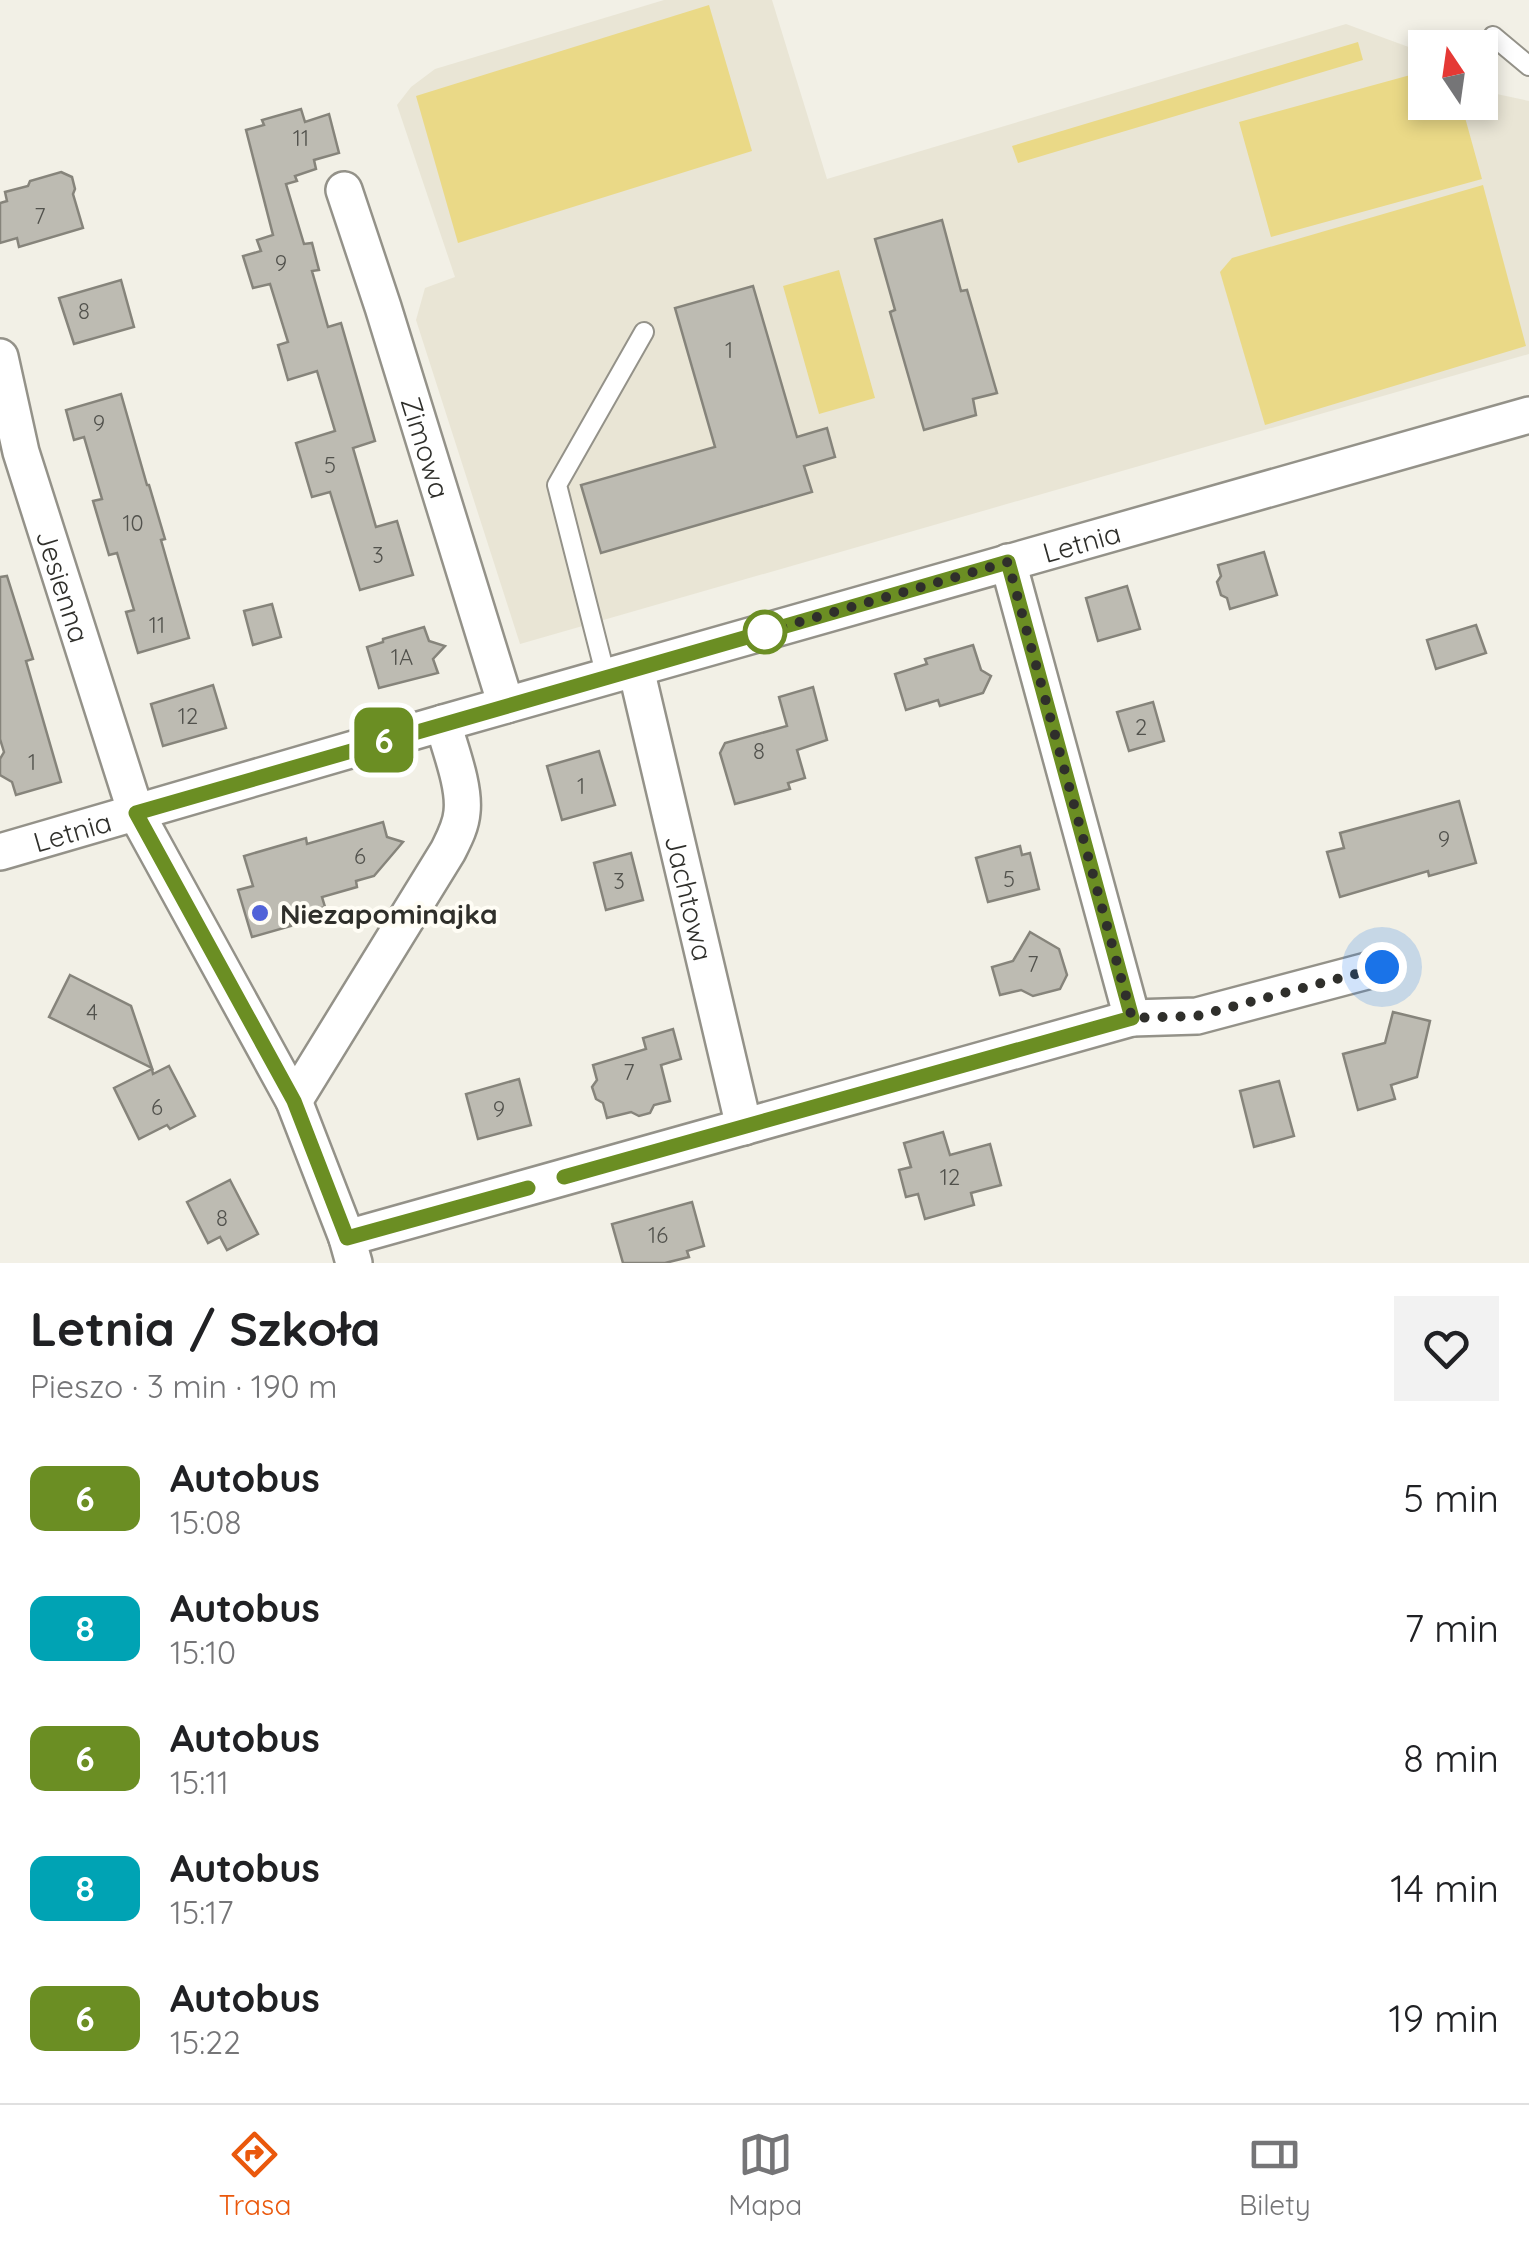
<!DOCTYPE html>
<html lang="pl">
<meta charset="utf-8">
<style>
:root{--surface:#fff;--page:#f2f2f2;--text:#202124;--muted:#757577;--line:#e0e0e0;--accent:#ea580c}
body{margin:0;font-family:Quicksand,sans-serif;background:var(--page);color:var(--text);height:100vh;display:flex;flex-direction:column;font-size:38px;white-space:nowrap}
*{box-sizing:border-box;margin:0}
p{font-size:32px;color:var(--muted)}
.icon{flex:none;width:55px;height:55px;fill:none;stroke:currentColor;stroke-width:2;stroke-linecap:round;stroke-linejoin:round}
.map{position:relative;height:1263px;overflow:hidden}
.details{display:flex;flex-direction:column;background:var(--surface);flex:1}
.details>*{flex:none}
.badge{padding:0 20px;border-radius:15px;font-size:35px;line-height:65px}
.needle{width:65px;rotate:347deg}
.fabs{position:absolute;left:1408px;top:30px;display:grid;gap:20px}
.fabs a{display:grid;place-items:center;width:90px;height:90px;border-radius:0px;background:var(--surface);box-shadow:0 5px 15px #0003;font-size:50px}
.you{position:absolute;width:50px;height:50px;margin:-25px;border:8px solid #fff;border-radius:50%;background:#1a73e8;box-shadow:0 0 0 15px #1a73e833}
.map>.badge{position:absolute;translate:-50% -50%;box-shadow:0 0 0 5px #fff}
.round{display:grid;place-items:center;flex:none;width:105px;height:105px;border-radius:0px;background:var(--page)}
.summary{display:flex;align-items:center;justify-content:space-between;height:170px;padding:0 30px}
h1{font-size:48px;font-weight:700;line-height:75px}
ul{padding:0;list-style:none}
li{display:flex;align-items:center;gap:30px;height:130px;padding:0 30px}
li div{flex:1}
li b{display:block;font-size:38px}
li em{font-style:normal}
li .badge{min-width:110px;font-weight:700;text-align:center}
.tab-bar{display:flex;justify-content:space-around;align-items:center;height:140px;border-top:2px solid var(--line);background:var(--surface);font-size:28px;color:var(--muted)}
.tab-bar a{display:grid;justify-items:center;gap:5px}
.tab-bar .selected{color:var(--accent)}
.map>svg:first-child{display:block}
</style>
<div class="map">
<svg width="1529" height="1263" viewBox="0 0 1529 1263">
<rect width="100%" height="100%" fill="#f2f0e6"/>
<path fill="#e9e5d5" d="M 664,0 L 772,0 L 827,179 L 1346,24 L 1425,53 L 1425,102 L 1480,102 L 1480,85 L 1492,93 L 1529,101 L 1529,354 L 520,644 L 416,320 L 425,288 L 455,277 L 397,105 L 411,87 L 435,69 Z"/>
<g fill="#ead987">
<path d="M 709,5 L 752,151 L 458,243 L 416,96 Z"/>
<path d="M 1358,42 L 1363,60 L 1018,163 L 1012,146 Z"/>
<path d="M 1425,71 L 1425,102 L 1461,103 L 1482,179 L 1271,237 L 1239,122 Z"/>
<path d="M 1483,185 L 1526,346 L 1265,425 L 1220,272 L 1232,258 Z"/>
<path d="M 839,270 L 875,398 L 819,414 L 783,286 Z"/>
</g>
<g fill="#bdbbb2" stroke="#86847b" stroke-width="2.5">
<path d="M 301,109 L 305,122 L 329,114 L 339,153 L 314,160 L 316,169 L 295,176 L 297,181 L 286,184 L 304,244 L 312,243 L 319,270 L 312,271 L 328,327 L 341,323 L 375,441 L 353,448 L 376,527 L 397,521 L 413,575 L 360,590 L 330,492 L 312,497 L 296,443 L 335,431 L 317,371 L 288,380 L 278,345 L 288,342 L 270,284 L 253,288 L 243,256 L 261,251 L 257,240 L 273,235 L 246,130 L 264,125 L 262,120 Z"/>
<path d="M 61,172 L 72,177 L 75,189 L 73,194 L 83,228 L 19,247 L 17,238 L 0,243 L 0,203 L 7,201 L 5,192 L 28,186 L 30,181 Z"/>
<path d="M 942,220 L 961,291 L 967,290 L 997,393 L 973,399 L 976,415 L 924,430 L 890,312 L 895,310 L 875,239 Z"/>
<path d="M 121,280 L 134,327 L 74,344 L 59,298 Z"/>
<path d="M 753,286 L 797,437 L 827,428 L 835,457 L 804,466 L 812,492 L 601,553 L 581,485 L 715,447 L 675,308 Z"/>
<path d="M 121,394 L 147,485 L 149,485 L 165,539 L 161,540 L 189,638 L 138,653 L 126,612 L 134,610 L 117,553 L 109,555 L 93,501 L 102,499 L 84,437 L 74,440 L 66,410 Z"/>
<path d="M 1264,552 L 1277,595 L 1230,609 L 1227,598 L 1221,595 L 1217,582 L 1221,576 L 1218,565 Z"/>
<path d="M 7,576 L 33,659 L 26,661 L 61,782 L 16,795 L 12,782 L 0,775 L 0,759 L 4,752 L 0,739 L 0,577 Z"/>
<path d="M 1127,586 L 1140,629 L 1098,641 L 1086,598 Z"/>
<path d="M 272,604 L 281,637 L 253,645 L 244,611 Z"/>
<path d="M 1476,625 L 1486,653 L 1436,669 L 1427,640 Z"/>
<path d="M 424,627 L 429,641 L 445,646 L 433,659 L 438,673 L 379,688 L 367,647 L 383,642 L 383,639 Z"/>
<path d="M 973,645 L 981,670 L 991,676 L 983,693 L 940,706 L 938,700 L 906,710 L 895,674 L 927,664 L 925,659 Z"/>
<path d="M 213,685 L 226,728 L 163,746 L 151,704 Z"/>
<path d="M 813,687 L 827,740 L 797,750 L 805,778 L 788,783 L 790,789 L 735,804 L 720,753 L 725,743 L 787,726 L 779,697 Z"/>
<path d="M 1153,702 L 1164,741 L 1129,751 L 1117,712 Z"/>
<path d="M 599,751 L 615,805 L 562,820 L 547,766 Z"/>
<path d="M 1459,801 L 1476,863 L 1429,876 L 1428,871 L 1340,897 L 1327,852 L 1344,848 L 1340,833 Z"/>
<path d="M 383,822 L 387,837 L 403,842 L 374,876 L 356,881 L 357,887 L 322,897 L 325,907 L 288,918 L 291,926 L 252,937 L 238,890 L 253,886 L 244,856 L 306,838 L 307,844 Z"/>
<path d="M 1020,846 L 1022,855 L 1030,853 L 1039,889 L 988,902 L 976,858 Z"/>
<path d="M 631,853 L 643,900 L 606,910 L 594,863 Z"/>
<path d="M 1030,932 L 1059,949 L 1067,975 L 1060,989 L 1033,996 L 1021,990 L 1000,995 L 992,967 L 1013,961 Z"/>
<path d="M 70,975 L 131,1006 L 152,1068 L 49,1017 Z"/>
<path d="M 1393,1012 L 1430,1021 L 1417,1077 L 1391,1085 L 1395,1099 L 1358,1110 L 1343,1054 L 1385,1043 Z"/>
<path d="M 673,1029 L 681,1059 L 661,1065 L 670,1101 L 654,1105 L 650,1113 L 639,1116 L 631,1112 L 607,1118 L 603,1103 L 596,1099 L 592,1087 L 597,1080 L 593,1065 L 646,1049 L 643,1038 Z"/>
<path d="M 169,1066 L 195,1116 L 170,1129 L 167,1125 L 139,1139 L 114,1088 L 152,1069 L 153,1074 Z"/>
<path d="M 519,1079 L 531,1125 L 478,1139 L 466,1094 Z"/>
<path d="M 1279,1081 L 1294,1136 L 1254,1147 L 1240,1091 Z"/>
<path d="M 943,1132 L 950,1155 L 990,1144 L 1001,1185 L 971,1193 L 974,1205 L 925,1219 L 918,1194 L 906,1197 L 899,1170 L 911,1167 L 904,1143 Z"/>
<path d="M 230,1180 L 258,1234 L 227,1250 L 220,1237 L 208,1243 L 187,1202 Z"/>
<path d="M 692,1202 L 704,1246 L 687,1251 L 689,1257 L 665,1263 L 623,1263 L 612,1224 Z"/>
</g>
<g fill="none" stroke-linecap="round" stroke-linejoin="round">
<defs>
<g id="lane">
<path d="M 1493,36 L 1529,66"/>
<path d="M 606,677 L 557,485 L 644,332"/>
</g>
<g id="street">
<path id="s1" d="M 344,190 L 383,307 L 506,705"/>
<path id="s2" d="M 0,357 L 21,452 L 136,813 L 294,1101 L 347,1238 L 354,1263"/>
<path d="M 1008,562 L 1132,1018"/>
<path id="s3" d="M 636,669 L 744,1127"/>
<path id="s4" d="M 0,852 L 443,723 L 1529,415"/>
<path d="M 294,1101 L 448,851 C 454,839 461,826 462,812 C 465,786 450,749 443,723"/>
<path d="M 347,1238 L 1132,1018 L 1197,1016 L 1382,967"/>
</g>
</defs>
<use href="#lane" stroke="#949289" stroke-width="22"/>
<use href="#street" stroke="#949289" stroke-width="40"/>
<use href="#lane" stroke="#fff" stroke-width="18"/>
<use href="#street" stroke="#fff" stroke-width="35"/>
</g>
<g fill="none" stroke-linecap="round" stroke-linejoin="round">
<defs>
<path id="line" d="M 528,1188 L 347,1238 L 294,1101 L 136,813 L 1008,562 L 1132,1018 L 564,1177"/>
</defs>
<use href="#line" stroke="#fff" stroke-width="22"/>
<use href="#line" stroke="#6b8e23" stroke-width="15"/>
<path stroke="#2f2f2b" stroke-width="10" stroke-dasharray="0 18" d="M 765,632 L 1008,562 L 1132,1018 L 1197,1016 L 1382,967"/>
</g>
<circle fill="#fff" stroke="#6b8e23" stroke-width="5" cx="765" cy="632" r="20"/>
<circle fill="#5163d8" stroke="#fffdf5" stroke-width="4" cx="260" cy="913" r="10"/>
<g text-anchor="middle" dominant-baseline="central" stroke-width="8" stroke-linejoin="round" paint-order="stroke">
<g font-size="22" fill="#52524d">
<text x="301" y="138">11</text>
<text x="40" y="216">7</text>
<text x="281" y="263">9</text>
<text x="84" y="311">8</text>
<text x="729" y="350">1</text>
<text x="99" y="423">9</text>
<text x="330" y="465">5</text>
<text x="133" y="523">10</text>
<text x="378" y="555">3</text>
<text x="157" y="625">11</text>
<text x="402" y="657">1A</text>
<text x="188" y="716">12</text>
<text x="1141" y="727">2</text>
<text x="759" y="751">8</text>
<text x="32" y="762">1</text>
<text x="581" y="786">1</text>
<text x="1444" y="839">9</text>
<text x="360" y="856">6</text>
<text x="1009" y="879">5</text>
<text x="619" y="881">3</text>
<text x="1033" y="964">7</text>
<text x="92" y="1012">4</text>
<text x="629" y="1072">7</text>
<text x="157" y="1107">6</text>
<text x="499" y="1109">9</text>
<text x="950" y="1177">12</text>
<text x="222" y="1218">8</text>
<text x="658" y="1235">16</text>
</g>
<g font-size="28" fill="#2f2f2b" stroke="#fffdf5">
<text stroke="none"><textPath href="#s1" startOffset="270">Zimowa</textPath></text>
<text stroke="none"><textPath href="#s4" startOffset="1125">Letnia</textPath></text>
<text stroke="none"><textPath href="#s2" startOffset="238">Jesienna</textPath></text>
<text stroke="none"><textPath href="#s4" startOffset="75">Letnia</textPath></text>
<text stroke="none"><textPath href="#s3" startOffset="235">Jachtowa</textPath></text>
</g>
<g font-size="28" font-weight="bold" fill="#2f2f2b" stroke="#fffdf5" text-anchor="start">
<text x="280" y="913">Niezapominajka</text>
</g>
</g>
</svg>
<div class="fabs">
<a><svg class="needle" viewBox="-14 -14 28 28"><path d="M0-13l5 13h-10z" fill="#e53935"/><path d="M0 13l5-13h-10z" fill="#757577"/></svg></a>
</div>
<div class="you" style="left:1382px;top:967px"></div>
<b class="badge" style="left:384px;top:740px;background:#6b8e23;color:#fff">6</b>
</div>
<section class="details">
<div class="summary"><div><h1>Letnia / Szkoła</h1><p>Pieszo · 3 min · 190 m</p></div><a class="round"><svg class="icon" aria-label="heart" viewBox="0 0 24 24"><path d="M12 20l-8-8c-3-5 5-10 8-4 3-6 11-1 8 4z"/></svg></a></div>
<ul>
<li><span class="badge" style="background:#6b8e23;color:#fff">6</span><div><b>Autobus</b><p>15:08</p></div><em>5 min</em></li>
<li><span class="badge" style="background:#00a3b4;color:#fff">8</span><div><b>Autobus</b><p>15:10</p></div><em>7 min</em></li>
<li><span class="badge" style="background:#6b8e23;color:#fff">6</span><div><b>Autobus</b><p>15:11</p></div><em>8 min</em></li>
<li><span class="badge" style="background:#00a3b4;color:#fff">8</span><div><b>Autobus</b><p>15:17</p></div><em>14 min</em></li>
<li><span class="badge" style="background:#6b8e23;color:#fff">6</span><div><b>Autobus</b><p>15:22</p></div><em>19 min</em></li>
</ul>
</section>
<nav class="tab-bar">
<a class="selected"><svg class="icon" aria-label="directions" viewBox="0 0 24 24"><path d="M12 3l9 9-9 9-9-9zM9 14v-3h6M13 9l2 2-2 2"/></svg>Trasa</a>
<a><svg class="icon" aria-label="map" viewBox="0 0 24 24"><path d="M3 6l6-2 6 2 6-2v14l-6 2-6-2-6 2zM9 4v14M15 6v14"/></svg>Mapa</a>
<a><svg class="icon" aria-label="tickets" viewBox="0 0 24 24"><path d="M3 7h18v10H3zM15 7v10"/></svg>Bilety</a>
</nav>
